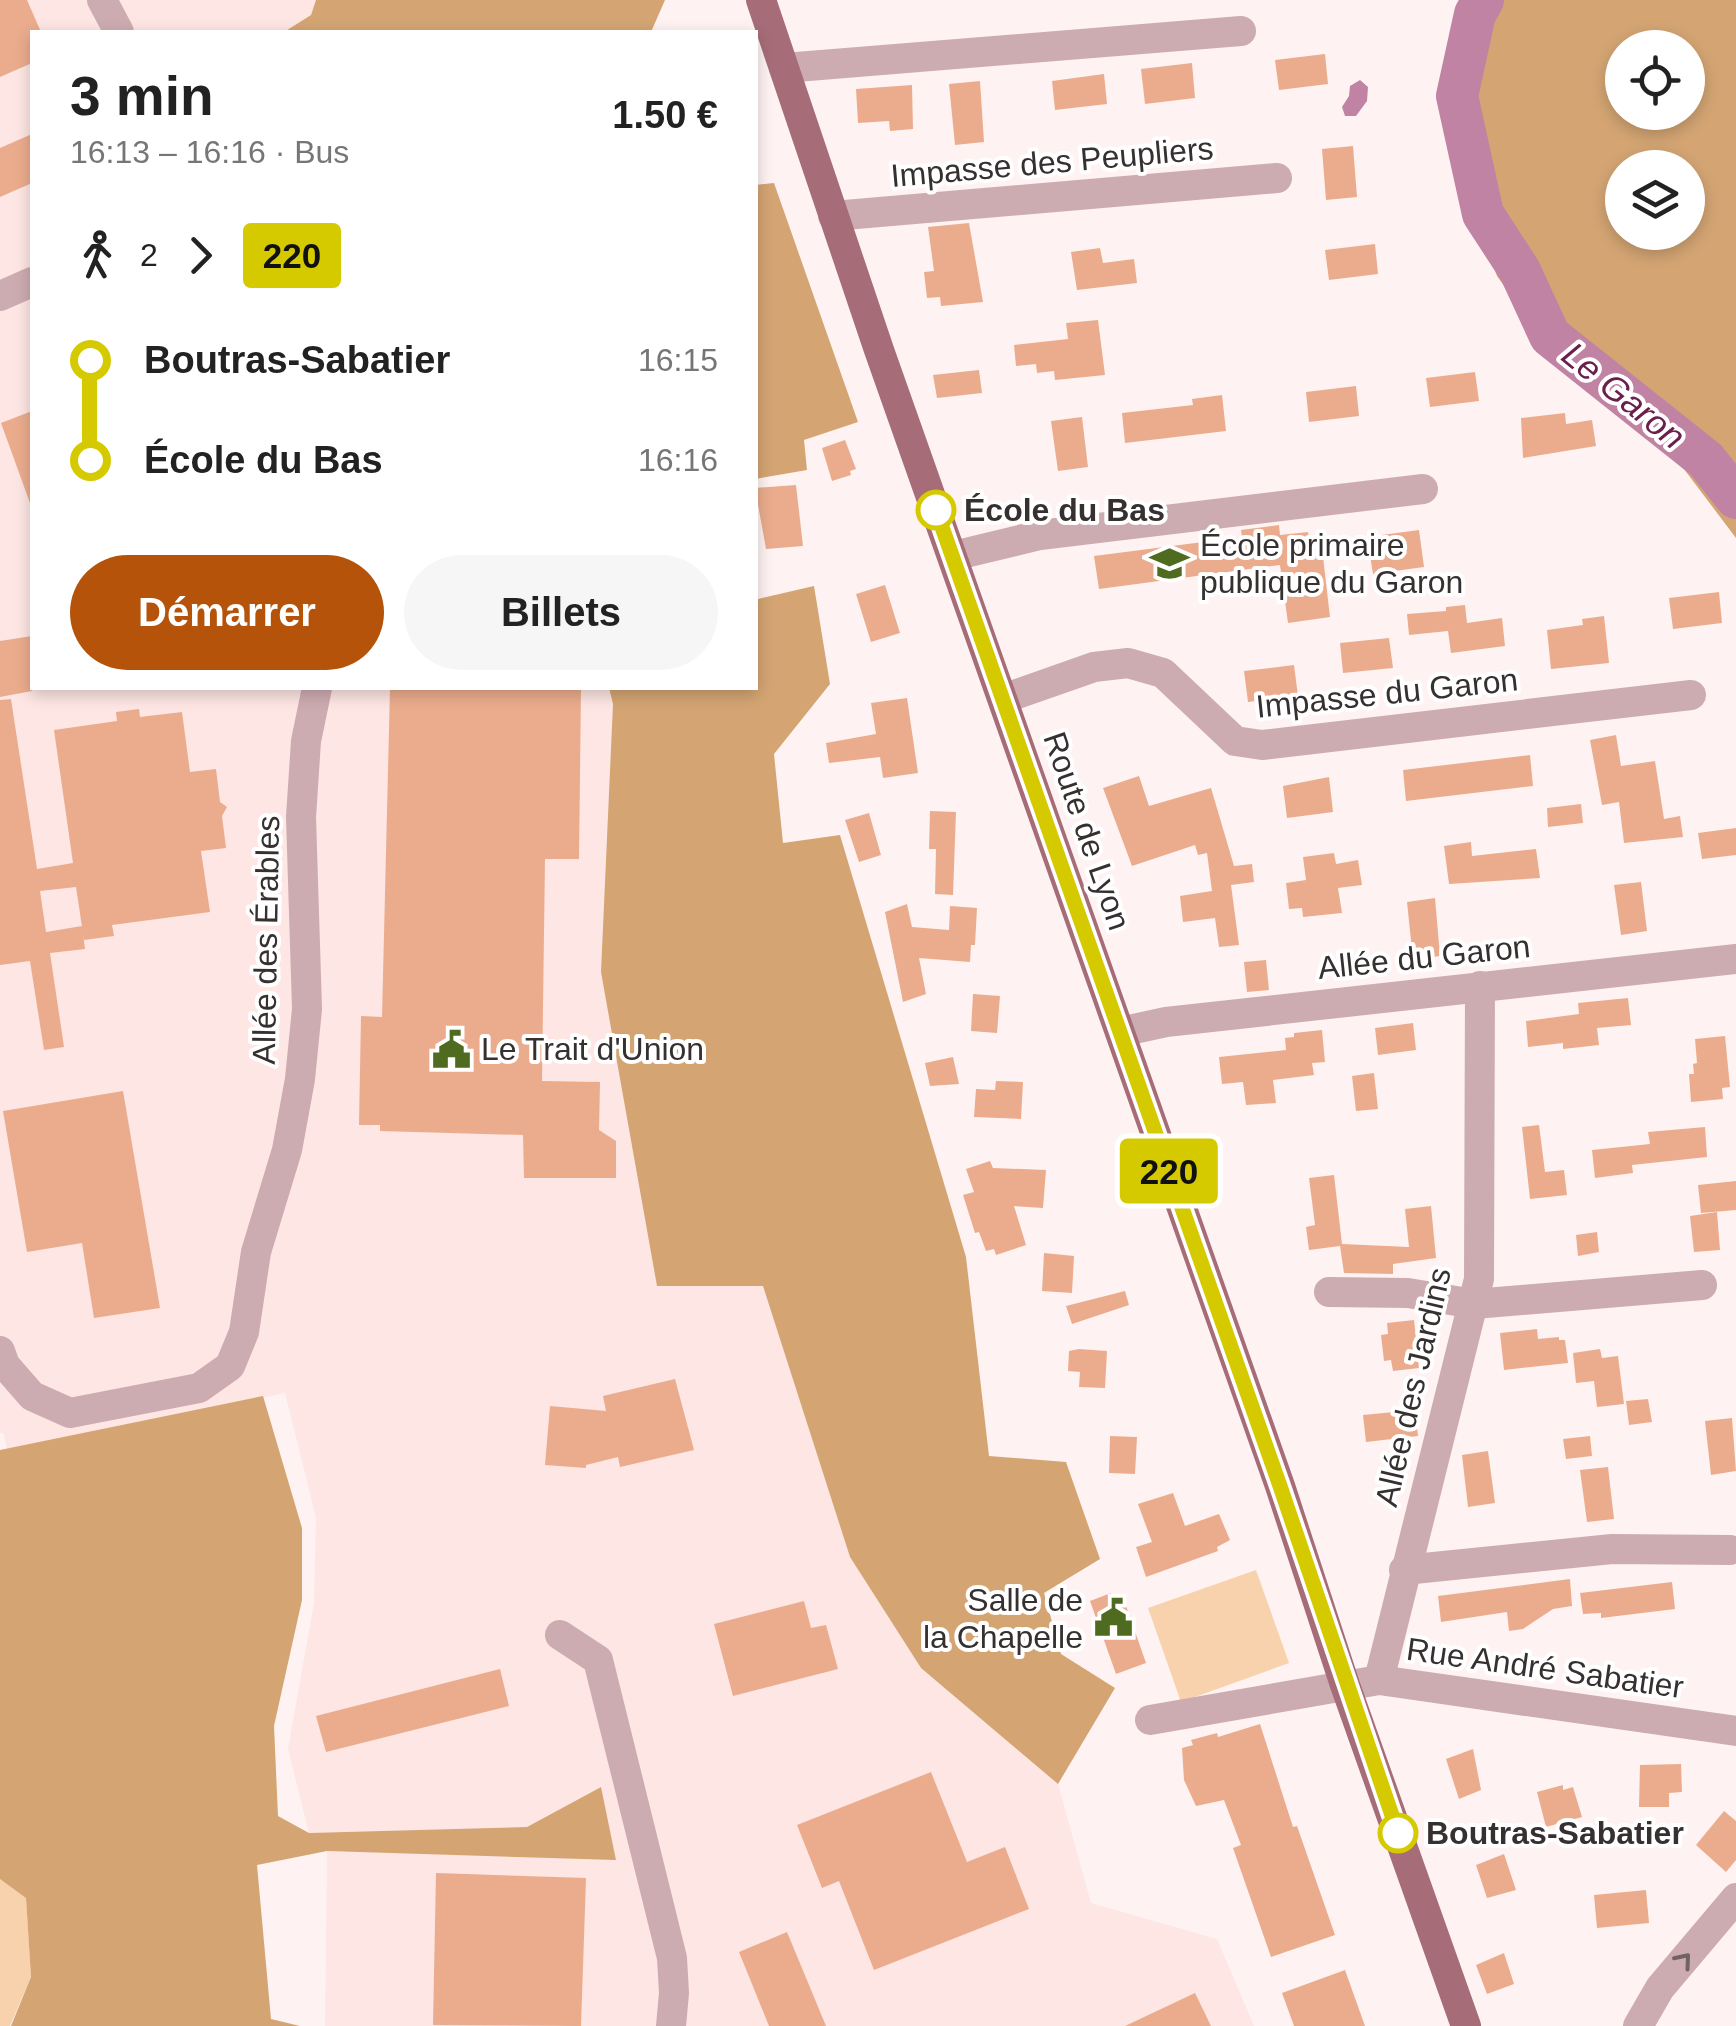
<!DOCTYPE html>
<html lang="fr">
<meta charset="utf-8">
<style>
:root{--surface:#fff;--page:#f6f6f6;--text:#222;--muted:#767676;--accent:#b45309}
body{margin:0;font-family:Arial,sans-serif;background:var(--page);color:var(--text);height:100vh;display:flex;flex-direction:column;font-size:38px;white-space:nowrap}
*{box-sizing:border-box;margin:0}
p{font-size:32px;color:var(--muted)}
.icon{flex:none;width:55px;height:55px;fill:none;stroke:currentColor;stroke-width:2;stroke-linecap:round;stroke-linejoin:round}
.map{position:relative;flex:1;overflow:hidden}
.panel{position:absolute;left:30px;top:30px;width:728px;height:660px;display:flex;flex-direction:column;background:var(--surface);border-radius:0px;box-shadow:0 5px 15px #0003}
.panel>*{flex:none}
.badge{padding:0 20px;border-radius:8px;font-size:35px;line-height:65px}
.buttons{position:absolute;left:1605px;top:30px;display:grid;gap:20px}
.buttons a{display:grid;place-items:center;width:100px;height:100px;border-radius:50%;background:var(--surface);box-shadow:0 5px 15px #0003;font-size:50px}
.map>.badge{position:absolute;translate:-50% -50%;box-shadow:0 0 0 5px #fff}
.legs{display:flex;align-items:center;gap:15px;height:110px;padding:0 40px;font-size:32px}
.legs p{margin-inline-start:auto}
.headline{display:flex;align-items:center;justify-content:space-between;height:170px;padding:0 40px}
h1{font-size:55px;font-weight:800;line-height:75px}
.button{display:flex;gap:20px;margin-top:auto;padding:20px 40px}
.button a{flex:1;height:115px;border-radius:60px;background:var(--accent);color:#fff;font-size:40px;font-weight:800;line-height:115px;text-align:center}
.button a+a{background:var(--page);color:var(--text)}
ul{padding:0 40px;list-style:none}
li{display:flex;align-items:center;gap:35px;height:100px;font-size:38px}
li i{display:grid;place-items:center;width:15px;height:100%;margin:0 12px;background:currentColor}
li i::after{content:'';width:25px;height:25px;margin:-12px;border:8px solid;border-radius:50%;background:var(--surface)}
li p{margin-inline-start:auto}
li:first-child i{background:linear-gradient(#0000 50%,currentColor 0)}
li:last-child i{background:linear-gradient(currentColor 50%,#0000 0)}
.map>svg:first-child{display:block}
</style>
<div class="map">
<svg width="1736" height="2026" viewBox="0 0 1736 2026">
<rect width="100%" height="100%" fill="#fef3f2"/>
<path fill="#fde6e3" d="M 0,0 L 316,0 L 311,15 L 284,32 L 32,32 L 32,688 L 609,688 L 763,1285 L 850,1557 L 921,1668 L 1058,1784 L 1091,1903 L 1217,1939 L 1254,2026 L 325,2026 L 327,1851 L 616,1859 L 600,1787 L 527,1827 L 309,1833 L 288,1749 L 314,1603 L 316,1518 L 285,1393 L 7,1449 L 3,1433 L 0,1433 Z"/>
<g fill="#f7d2ac">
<path d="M 1256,1570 L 1289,1663 L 1181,1702 L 1148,1608 Z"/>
<path d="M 0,1879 L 26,1897 L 31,1977 L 10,2026 L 0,2026 Z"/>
</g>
<g fill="#d4a573" fill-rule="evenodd">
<path d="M 316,0 L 665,0 L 651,32 L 284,32 L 311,15 Z"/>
<path d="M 1471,0 L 1736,0 L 1736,538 L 1659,436 L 1546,345 L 1497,276 L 1466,191 L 1446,90 ZM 1622,48 L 1688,48 L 1688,112 L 1622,112 ZM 1622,168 L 1688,168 L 1688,232 L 1622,232 Z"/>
<path d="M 774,183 L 858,422 L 804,440 L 807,470 L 755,479 L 755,185 Z"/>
<path d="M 814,586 L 830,684 L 774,754 L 783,843 L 840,835 L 966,1257 L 989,1456 L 1066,1462 L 1100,1559 L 1044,1593 L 1061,1654 L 1115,1688 L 1058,1784 L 921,1668 L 850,1557 L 763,1286 L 657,1286 L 601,972 L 613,704 L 609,688 L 755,688 L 755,587 L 758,599 Z"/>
<path d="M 263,1396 L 302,1528 L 302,1600 L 274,1726 L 278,1816 L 309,1833 L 527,1827 L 601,1787 L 616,1860 L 327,1851 L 257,1865 L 271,2019 L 300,2026 L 11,2026 L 31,1977 L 26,1898 L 0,1879 L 0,1450 Z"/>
</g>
<path fill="#c083a4" d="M 1360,80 L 1368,87 L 1367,101 L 1356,116 L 1345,116 L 1342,107 L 1349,96 L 1350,86 Z"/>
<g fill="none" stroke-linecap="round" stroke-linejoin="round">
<path stroke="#c083a4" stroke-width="42" d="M 1483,0 L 1475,14 L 1457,96 L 1483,214 L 1520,271 L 1550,336 L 1706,460 L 1736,498"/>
</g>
<g fill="#ebac8d">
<path d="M 0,0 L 27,0 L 41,32 L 32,32 L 32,63 L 0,77 Z"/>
<path d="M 1325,54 L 1328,84 L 1279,90 L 1275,60 Z"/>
<path d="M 1192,63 L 1195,98 L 1145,104 L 1141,69 Z"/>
<path d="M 1104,74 L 1107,104 L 1055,110 L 1052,81 Z"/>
<path d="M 980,81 L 984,142 L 955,145 L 949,84 Z"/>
<path d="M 912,85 L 913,129 L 890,131 L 889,121 L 858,123 L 856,89 Z"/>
<path d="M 32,134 L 32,183 L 0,197 L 0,148 Z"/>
<path d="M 1353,146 L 1357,197 L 1326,200 L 1322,149 Z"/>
<path d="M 969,223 L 983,302 L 941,306 L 940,297 L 927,298 L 924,272 L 934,271 L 928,227 Z"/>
<path d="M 1375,244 L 1378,274 L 1329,280 L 1325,250 Z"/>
<path d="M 1100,248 L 1103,263 L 1134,259 L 1137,283 L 1077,290 L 1071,252 Z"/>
<path d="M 1098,320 L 1105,375 L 1055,380 L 1054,371 L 1037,373 L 1036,364 L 1016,366 L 1014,345 L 1068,339 L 1066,323 Z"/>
<path d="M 979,370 L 982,393 L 937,398 L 933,375 Z"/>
<path d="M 1475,372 L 1479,401 L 1430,407 L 1426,378 Z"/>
<path d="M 1356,386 L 1359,416 L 1309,422 L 1306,392 Z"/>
<path d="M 1222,395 L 1226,431 L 1125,443 L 1122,413 L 1193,405 L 1192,399 Z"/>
<path d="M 32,411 L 32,503 L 30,503 L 1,423 Z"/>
<path d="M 1565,413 L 1566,424 L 1592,420 L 1596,446 L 1523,458 L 1521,418 Z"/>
<path d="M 1082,417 L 1088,467 L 1058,471 L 1051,421 Z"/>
<path d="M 845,440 L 856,469 L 850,471 L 851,475 L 832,481 L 822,448 Z"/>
<path d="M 796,485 L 803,546 L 766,549 L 755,488 Z"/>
<path d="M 1279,525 L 1280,535 L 1308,532 L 1311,549 L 1322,548 L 1330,617 L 1288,623 L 1280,565 L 1099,589 L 1094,556 L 1242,537 L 1241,530 Z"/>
<path d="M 1419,530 L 1424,567 L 1373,574 L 1367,537 Z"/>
<path d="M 885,585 L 900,633 L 871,642 L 856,594 Z"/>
<path d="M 1719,592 L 1722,623 L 1673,629 L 1669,598 Z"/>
<path d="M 1465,605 L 1467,623 L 1502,618 L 1505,646 L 1451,653 L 1448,631 L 1409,635 L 1407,614 L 1446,611 L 1446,607 Z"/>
<path d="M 1604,616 L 1609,663 L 1551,669 L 1547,630 L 1583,625 L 1582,619 Z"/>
<path d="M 32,636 L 32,691 L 0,697 L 0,641 Z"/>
<path d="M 1389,638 L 1393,668 L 1343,673 L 1340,643 Z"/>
<path d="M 1294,665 L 1298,696 L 1248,702 L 1244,671 Z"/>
<path d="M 390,688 L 581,688 L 579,859 L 545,859 L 542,1081 L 600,1082 L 599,1130 L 616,1141 L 616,1178 L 524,1178 L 523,1135 L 380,1131 L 380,1125 L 359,1125 L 361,1016 L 382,1017 Z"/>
<path d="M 907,698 L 918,773 L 883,778 L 880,757 L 829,763 L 826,743 L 876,734 L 871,703 Z"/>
<path d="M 11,699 L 37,869 L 73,863 L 54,730 L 117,721 L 116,712 L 139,709 L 140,717 L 182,712 L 190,772 L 216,769 L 220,802 L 227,807 L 222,816 L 226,848 L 201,851 L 210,912 L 112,925 L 114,936 L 84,940 L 76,887 L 40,891 L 46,932 L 82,926 L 85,949 L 50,953 L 64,1047 L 44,1050 L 30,961 L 0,965 L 0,700 Z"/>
<path d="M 1616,735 L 1621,766 L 1655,761 L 1664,819 L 1680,816 L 1683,837 L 1624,843 L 1619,802 L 1602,805 L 1590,740 Z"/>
<path d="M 1530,755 L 1533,786 L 1406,801 L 1403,770 Z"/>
<path d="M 1139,776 L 1149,806 L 1211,788 L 1234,866 L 1252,864 L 1254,882 L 1231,885 L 1239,945 L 1219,947 L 1215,918 L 1183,922 L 1180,896 L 1212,891 L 1207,853 L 1198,855 L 1195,845 L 1132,866 L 1103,788 Z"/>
<path d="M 1329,777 L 1333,812 L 1287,818 L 1283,786 Z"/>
<path d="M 1581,804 L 1583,823 L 1548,827 L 1547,808 Z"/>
<path d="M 930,811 L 956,812 L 953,895 L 935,894 L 936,849 L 929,849 Z"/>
<path d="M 869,813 L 881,855 L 859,862 L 845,820 Z"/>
<path d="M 1736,828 L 1736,855 L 1702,859 L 1698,833 Z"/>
<path d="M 1471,842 L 1472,856 L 1536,849 L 1540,878 L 1449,884 L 1444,846 Z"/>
<path d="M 1334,853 L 1336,864 L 1358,860 L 1362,885 L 1338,888 L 1342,913 L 1303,917 L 1302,908 L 1289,909 L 1286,883 L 1306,880 L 1303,857 Z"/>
<path d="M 1641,882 L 1647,931 L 1621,935 L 1614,885 Z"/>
<path d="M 1435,898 L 1440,956 L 1413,960 L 1407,902 Z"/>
<path d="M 907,904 L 912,927 L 949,930 L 950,906 L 977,908 L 975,945 L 971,945 L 970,962 L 919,958 L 926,994 L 903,1002 L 885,912 Z"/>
<path d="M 1266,960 L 1269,990 L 1247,992 L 1244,962 Z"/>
<path d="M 973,994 L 1000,996 L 997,1033 L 971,1031 Z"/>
<path d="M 1628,998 L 1631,1025 L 1597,1028 L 1599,1045 L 1563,1049 L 1563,1043 L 1528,1047 L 1526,1021 L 1579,1014 L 1578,1003 Z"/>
<path d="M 1413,1023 L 1416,1050 L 1378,1055 L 1375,1028 Z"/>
<path d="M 1322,1030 L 1325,1062 L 1312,1063 L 1314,1075 L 1273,1080 L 1276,1103 L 1246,1105 L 1243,1082 L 1222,1084 L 1219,1057 L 1286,1050 L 1285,1038 L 1294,1037 L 1294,1033 Z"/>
<path d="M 1725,1036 L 1730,1087 L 1722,1088 L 1723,1099 L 1691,1102 L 1689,1074 L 1694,1074 L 1693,1064 L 1697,1063 L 1695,1039 Z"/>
<path d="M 953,1057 L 959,1084 L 930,1086 L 925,1063 Z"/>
<path d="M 1374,1073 L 1378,1109 L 1356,1111 L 1352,1076 Z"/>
<path d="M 996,1081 L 1023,1082 L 1021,1119 L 974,1117 L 976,1089 L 995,1090 Z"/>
<path d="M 123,1091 L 160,1308 L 94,1318 L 82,1243 L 27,1252 L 3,1111 Z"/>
<path d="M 1539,1125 L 1545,1172 L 1564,1170 L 1567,1195 L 1530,1199 L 1522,1127 Z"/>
<path d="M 1705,1127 L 1707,1157 L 1632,1165 L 1633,1173 L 1595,1178 L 1592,1150 L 1650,1144 L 1648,1132 Z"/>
<path d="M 990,1161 L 993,1168 L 1046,1170 L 1043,1208 L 1014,1206 L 1026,1245 L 996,1255 L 994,1249 L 986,1251 L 979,1232 L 975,1233 L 963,1195 L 974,1192 L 966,1169 Z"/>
<path d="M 1334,1175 L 1342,1244 L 1409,1247 L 1405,1209 L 1431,1206 L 1436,1258 L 1393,1264 L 1393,1274 L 1344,1273 L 1340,1246 L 1309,1250 L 1306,1227 L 1315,1225 L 1309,1178 Z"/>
<path d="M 1736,1181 L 1736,1210 L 1701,1213 L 1698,1185 Z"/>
<path d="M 1717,1212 L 1720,1250 L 1694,1252 L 1690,1216 Z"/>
<path d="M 1597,1232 L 1599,1252 L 1578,1256 L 1576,1235 Z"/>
<path d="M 1044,1253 L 1074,1256 L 1072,1293 L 1042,1291 Z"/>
<path d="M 1125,1291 L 1129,1305 L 1072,1324 L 1066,1306 Z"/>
<path d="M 1414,1320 L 1419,1368 L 1393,1371 L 1391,1360 L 1384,1361 L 1381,1335 L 1388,1334 L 1387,1323 Z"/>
<path d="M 1537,1329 L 1538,1339 L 1559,1337 L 1559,1340 L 1565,1340 L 1568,1363 L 1504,1370 L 1500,1333 Z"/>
<path d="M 1079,1349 L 1107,1351 L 1105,1388 L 1079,1387 L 1080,1372 L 1068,1371 L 1069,1351 Z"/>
<path d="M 1600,1349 L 1602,1358 L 1618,1356 L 1624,1404 L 1597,1407 L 1594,1381 L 1576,1383 L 1573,1353 Z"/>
<path d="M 675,1379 L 694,1450 L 620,1467 L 618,1457 L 586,1465 L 586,1468 L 545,1465 L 550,1406 L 606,1411 L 603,1396 Z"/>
<path d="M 1648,1399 L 1652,1422 L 1629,1425 L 1626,1401 Z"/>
<path d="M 1415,1410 L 1418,1436 L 1366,1442 L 1363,1415 Z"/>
<path d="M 1732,1418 L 1736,1471 L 1711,1475 L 1705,1421 Z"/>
<path d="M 1110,1436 L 1137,1437 L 1135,1474 L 1109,1473 Z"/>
<path d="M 1590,1436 L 1592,1456 L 1566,1459 L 1563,1439 Z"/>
<path d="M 1488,1451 L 1495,1503 L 1468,1507 L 1462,1455 Z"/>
<path d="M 1608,1467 L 1614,1519 L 1587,1522 L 1580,1470 Z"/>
<path d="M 1173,1493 L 1185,1526 L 1219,1514 L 1230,1540 L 1217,1547 L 1218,1551 L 1146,1577 L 1136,1547 L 1152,1542 L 1138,1504 Z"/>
<path d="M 1570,1579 L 1572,1606 L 1553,1609 L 1523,1629 L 1509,1631 L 1507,1612 L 1441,1622 L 1438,1596 Z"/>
<path d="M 1672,1582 L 1675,1609 L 1601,1618 L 1601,1613 L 1583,1614 L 1580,1593 Z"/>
<path d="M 1111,1593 L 1115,1603 L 1124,1600 L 1146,1663 L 1116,1674 L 1090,1601 Z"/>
<path d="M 804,1601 L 811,1628 L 826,1625 L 838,1669 L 733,1696 L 714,1624 Z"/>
<path d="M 500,1669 L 509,1706 L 326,1752 L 316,1716 Z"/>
<path d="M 1260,1724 L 1293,1827 L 1297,1826 L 1335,1935 L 1271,1957 L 1233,1848 L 1241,1845 L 1224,1800 L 1196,1806 L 1184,1780 L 1182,1748 L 1193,1745 L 1191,1740 L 1217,1733 L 1218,1737 Z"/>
<path d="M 1473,1749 L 1481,1790 L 1459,1799 L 1446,1759 Z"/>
<path d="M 1681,1764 L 1682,1792 L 1669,1793 L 1669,1807 L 1639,1807 L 1640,1765 Z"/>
<path d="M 931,1772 L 967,1862 L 1005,1847 L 1029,1909 L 874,1970 L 839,1881 L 822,1888 L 797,1825 Z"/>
<path d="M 1563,1785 L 1563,1790 L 1573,1787 L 1582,1817 L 1546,1827 L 1537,1792 Z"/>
<path d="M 1724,1811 L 1736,1821 L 1736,1860 L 1726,1872 L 1696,1845 Z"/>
<path d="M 1504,1854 L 1516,1890 L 1487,1898 L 1476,1865 Z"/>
<path d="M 436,1873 L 586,1878 L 581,2026 L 433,2025 Z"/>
<path d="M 1646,1890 L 1649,1923 L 1597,1928 L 1594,1895 Z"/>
<path d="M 787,1932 L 826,2026 L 769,2026 L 739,1952 Z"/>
<path d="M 1504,1953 L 1514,1984 L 1487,1994 L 1476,1965 Z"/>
<path d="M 1345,1970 L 1365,2026 L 1294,2026 L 1282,1993 Z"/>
<path d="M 1195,1993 L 1211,2026 L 1125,2026 Z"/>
</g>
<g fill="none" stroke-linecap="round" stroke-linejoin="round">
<g stroke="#cdacb1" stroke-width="30">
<path d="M 102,0 L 119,32"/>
<path d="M 784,68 L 1241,31"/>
<path d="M 833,216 L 1277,178"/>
<path d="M 0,296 L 32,282"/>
<path d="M 953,556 L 1040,535 L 1423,489"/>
<path d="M 1003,699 L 1094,667 L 1128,663 L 1163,673 L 1235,741 L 1262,745 L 1691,695"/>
<path d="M 1120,1032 L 1166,1022 L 1736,959"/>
<path d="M 1329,1292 L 1408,1293 L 1474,1304 L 1702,1285"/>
<path d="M 0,1351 L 5,1365 L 32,1396 L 70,1413 L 199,1388 L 230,1366 L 244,1332 L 256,1252 L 287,1150 L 300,1079 L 307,1009 L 301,817 L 306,741 L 317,688"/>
<path d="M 1404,1570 L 1612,1549 L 1730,1550"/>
<path d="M 560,1635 L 598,1660 L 672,1958 L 674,1993 L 671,2026"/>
<path d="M 1379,1680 L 1479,1279 L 1480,986"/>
<path d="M 1150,1720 L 1379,1680 L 1736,1731"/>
<path d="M 1638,2026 L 1660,1988 L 1736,1898"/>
</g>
<path stroke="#a66d78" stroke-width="30" d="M 761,0 L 879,350 L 1280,1486 L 1345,1685 L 1466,2026"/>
</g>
<defs><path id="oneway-chevron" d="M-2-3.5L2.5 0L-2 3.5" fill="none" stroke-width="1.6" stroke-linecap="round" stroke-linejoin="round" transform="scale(2.5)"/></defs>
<use stroke="#726264" href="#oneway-chevron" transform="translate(1684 1960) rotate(-50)"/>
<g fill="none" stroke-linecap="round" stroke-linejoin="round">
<defs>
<path id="line-1" d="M 936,510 L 1280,1486 L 1398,1833"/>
</defs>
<use href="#line-1" stroke="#fff" stroke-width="22"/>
<use href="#line-1" stroke="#d5c900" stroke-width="15"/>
</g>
<defs>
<symbol id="school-bare" viewBox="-9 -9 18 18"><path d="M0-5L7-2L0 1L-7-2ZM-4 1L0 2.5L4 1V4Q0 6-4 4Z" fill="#4e6b20" stroke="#fff" stroke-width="2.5" paint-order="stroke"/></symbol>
<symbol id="civic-bare" viewBox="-9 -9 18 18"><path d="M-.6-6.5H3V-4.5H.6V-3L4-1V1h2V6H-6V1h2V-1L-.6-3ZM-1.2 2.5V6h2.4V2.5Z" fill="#4e6b20" stroke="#fff" stroke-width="2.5" paint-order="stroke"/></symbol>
</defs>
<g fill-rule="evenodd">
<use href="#school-bare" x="1142" y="536" width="55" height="55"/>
<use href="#civic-bare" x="424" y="1022" width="55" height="55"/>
<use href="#civic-bare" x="1086" y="1590" width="55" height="55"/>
</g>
<g fill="#fff" stroke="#d5c900" stroke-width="5">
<circle cx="936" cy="510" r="18"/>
<circle cx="1398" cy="1833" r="18"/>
</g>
<g text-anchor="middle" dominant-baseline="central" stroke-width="8" stroke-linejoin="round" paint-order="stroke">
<g font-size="32" fill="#363130" stroke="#fff">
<text transform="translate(1052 162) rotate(-5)">Impasse des Peupliers</text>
<text transform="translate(1387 693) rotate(-6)">Impasse du Garon</text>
<text transform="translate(1087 831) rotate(71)">Route de Lyon</text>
<text transform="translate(266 940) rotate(-89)">Allée des Érables</text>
<text transform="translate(1424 957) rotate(-6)">Allée du Garon</text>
<text transform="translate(1413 1387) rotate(-77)">Allée des Jardins</text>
<text transform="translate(1545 1668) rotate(8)">Rue André Sabatier</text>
</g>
<g font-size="32" font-weight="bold" fill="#363130" stroke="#fff" text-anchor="start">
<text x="964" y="510">École du Bas</text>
<text x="1426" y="1833">Boutras-Sabatier</text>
</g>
<g font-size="32" fill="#363130" stroke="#fff" text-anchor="start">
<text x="1200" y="545">École primaire<tspan x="1200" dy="37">publique du Garon</tspan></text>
<text x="481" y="1049">Le Trait d'Union</text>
<text x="1083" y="1600" text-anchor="end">Salle de<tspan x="1083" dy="37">la Chapelle</tspan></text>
</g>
<g font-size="35" font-style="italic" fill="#69204c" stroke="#fff">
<text transform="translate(1624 395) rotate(39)">Le Garon</text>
</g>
</g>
</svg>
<div class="buttons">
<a><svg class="icon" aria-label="locate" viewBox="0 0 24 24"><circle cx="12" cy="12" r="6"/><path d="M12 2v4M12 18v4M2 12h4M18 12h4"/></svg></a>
<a><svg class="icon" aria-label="layers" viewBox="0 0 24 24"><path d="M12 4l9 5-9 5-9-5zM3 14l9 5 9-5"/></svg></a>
</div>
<b class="badge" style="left:1169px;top:1171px;background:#d5c900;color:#111">220</b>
<section class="panel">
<div class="headline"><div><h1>3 min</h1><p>16:13 – 16:16 · Bus</p></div><b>1.50 €</b></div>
<div class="legs"><svg class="icon" aria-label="walk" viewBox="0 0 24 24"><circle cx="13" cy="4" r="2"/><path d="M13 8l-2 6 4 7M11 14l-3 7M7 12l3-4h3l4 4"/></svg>2<svg class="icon" aria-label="forward" viewBox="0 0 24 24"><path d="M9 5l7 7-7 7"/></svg><b class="badge" style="background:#d5c900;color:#111">220</b></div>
<ul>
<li><i style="color:#d5c900"></i><b>Boutras-Sabatier</b><p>16:15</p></li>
<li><i style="color:#d5c900"></i><b>École du Bas</b><p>16:16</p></li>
</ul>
<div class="button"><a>Démarrer</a><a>Billets</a></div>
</section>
</div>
